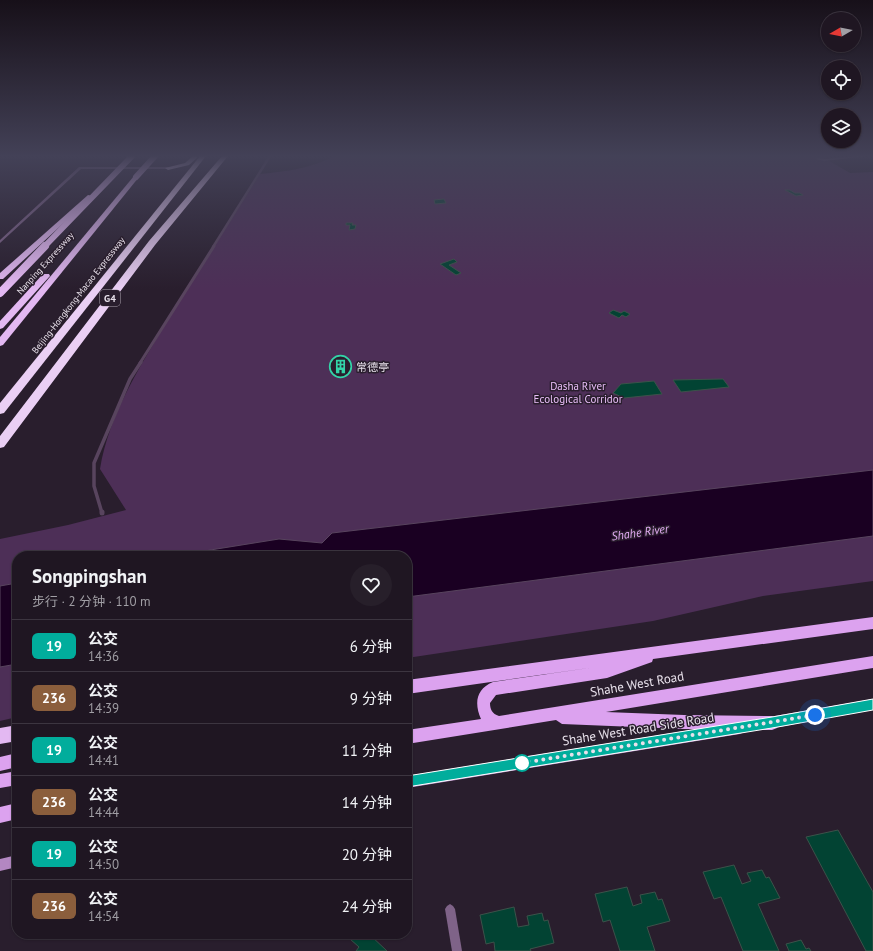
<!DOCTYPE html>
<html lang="zh">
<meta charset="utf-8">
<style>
:root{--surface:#1f1622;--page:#271f2a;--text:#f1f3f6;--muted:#a19fa5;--line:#3c3540}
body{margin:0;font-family:"PT Sans","Noto Sans SC",sans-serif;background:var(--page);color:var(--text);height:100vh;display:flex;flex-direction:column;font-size:15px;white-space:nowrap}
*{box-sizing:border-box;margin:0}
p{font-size:13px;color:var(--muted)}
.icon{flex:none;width:22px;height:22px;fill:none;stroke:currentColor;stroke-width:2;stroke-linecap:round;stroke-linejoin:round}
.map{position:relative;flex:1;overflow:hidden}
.panel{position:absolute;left:12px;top:551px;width:400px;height:388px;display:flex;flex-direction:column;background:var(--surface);border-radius:16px;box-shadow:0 1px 3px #0004,0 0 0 1px var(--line)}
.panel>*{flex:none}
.badge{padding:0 8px;border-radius:6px;font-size:14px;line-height:26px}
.needle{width:26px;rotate:260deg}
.fabs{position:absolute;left:821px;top:12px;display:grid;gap:8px}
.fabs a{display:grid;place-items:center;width:40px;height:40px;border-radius:50%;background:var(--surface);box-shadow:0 1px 3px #0004,0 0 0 1px var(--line);font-size:20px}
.you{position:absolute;width:20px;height:20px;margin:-10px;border:3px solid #fff;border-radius:50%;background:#1a73e8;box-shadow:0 0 0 6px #1a73e833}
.map>.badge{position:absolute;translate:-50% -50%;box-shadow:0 0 0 2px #fff}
.round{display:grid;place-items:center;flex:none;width:42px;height:42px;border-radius:21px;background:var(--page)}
.summary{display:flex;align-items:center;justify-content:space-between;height:68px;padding:0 20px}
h1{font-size:19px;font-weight:700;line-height:30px}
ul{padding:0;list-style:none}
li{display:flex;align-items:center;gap:12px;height:52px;padding:0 20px;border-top:1px solid var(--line)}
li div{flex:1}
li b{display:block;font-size:15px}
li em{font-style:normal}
li .badge{min-width:44px;font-weight:700;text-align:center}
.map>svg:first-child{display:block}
</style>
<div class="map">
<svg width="873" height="951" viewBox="0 0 873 951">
<rect width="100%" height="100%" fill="#291e2d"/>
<path fill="#4d2f57" d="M 335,156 L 834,156 L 824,158 L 850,173 L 873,172 L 873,581 L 763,596 L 653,621 L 407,658 L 407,556 L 17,556 L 17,717 L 0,721 L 0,539 L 68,525 L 126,510 L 100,469 C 109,414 141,365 169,318 C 199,270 230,222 260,174 C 289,171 308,169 335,156 Z"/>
<g fill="#1a0022" stroke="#58445e">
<path d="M 873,470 L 873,536 L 407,597 L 407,556 L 173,556 L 279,539 L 322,543 L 332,533 Z"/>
<path d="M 17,583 L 17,664 L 0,667 L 0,586 Z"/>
</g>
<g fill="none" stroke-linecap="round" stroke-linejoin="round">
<path stroke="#58445e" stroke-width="2.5" d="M 213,247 L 270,156"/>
<path stroke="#58445e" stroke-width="3" d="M 140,363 L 214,246"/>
<path stroke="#58445e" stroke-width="3.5" d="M 102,513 L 94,486 L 94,463 L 130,379 L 141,362"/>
<path stroke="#58445e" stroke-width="5" d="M 102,512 L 102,513"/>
</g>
<g fill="#024333" stroke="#3c524a">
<path d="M 785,190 L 790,190 L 795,193 L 800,193 L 803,195 L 796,196 Z"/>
<path d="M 444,199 L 446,203 L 435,204 L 434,200 Z"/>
<path d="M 346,223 L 353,223 L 352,225 L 356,225 L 355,229 L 349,230 L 350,225 L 346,225 Z"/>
<path d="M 454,259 L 457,262 L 449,265 L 461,273 L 456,275 L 440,264 Z"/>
<path d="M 613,310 L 621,313 L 624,311 L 630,314 L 626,317 L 622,315 L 619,318 L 609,313 Z"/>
<path d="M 342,361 L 350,366 L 341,372 L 333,367 Z"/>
<path d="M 723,379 L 729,387 L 681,392 L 673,380 Z"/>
<path d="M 654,381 L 662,394 L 624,398 L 613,393 L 621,384 Z"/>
<path d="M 838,830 L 873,892 L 873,951 L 866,951 L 806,837 Z"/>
<path d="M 734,865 L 742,884 L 751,881 L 747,873 L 762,870 L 766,878 L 769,877 L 780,898 L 758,904 L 779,951 L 743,951 L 721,897 L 714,899 L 703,872 Z"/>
<path d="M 627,887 L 633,906 L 642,903 L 640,895 L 655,892 L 658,900 L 662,899 L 670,921 L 647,927 L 655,951 L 620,951 L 610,920 L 603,922 L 595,894 Z"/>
<path d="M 514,907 L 518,927 L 529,925 L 527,916 L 542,913 L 544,921 L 548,920 L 554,943 L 530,949 L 531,951 L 495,951 L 494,942 L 486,944 L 480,915 Z"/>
<path d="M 354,934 L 369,934 L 387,951 L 356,951 L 359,947 L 350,939 Z"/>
<path d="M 801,940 L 806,949 L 809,948 L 811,951 L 789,951 L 786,944 Z"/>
</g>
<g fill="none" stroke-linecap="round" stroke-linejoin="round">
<g fill="#7f6388" fill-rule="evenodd">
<path d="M 859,156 L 868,156 L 824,161 L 816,159 L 817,158 L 824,159 Z"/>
<path d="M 79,167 L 168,167 L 169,168 L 168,169 L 81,169 L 0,243 L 0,240 Z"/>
<path d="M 450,904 L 453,906 L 455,909 L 462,951 L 452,951 L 445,909 L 447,906 Z"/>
</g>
<g fill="#b387c2" fill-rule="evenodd">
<path d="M 873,699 L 873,709 L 769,729 L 765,727 L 763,723 L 765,719 L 769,717 Z"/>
<path d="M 740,722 L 744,724 L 746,728 L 744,732 L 740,734 L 407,788 L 407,776 Z"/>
<path d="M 17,855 L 17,867 L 0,871 L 0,859 Z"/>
</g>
<g fill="#dca2ef" fill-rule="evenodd">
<path d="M 873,617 L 873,629 L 653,659 L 652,662 L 607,678 L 496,695 L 490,703 C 490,709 492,714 499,716 L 873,656 L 873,668 L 606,712 L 684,715 L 772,716 L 777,718 L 779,723 L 777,728 L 772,730 L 684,729 L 562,724 L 556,720 L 407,744 L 407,730 L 481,719 C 474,703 476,689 493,682 L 596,667 L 407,694 L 407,680 Z"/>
<path d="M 17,753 L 17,767 L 0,771 L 0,757 Z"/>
<path d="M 17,771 L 17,785 L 0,788 L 0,774 Z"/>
<path d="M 17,803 L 17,819 L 0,823 L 0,807 Z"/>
</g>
<g fill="#e3b8f2" fill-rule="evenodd">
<path d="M 134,176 L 139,177 L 3,345 L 0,346 L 0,337 Z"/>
<path d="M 88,195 L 93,196 L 3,279 L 0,279 L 0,273 Z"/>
<path d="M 43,274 L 49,274 L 50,276 L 3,328 L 0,329 L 0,321 Z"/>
<path d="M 17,725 L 17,741 L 0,744 L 0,728 Z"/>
</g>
<g fill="#eacff4" fill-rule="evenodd">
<path d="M 193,156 L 198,157 L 189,165 L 168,170 L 165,168 L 185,163 Z"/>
<path d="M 200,156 L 206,156 L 4,413 L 0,414 L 0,403 Z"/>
<path d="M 222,156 L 228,156 L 155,245 L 4,447 L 0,448 L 0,436 L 149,241 Z"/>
</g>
<g stroke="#e3b8f2" stroke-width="6">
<path d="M 136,177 L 155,156"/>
<path d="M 44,247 L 132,156"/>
</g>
<path stroke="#e3b8f2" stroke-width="8" d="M 0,293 L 45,246"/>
</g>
<linearGradient id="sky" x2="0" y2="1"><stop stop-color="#171019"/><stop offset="0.54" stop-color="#434157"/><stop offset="1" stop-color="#434157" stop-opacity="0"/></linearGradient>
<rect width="873" height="289" fill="url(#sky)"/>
<path fill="#01ad9c" stroke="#fff" d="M 873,699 L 873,710 L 772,728 L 407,787 L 403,786 L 401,782 L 403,778 L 407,776 L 772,717 Z"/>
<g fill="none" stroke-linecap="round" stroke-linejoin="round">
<path stroke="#e8e1eb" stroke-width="4" stroke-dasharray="0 7.2" d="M 522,763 L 815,715"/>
</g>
<defs>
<symbol id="building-ring" viewBox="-11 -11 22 22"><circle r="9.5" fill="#291e2d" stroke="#33d4a8" stroke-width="1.5"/><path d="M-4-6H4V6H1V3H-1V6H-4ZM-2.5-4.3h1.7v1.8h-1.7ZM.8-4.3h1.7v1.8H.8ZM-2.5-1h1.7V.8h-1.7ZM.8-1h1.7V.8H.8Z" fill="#33d4a8"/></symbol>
</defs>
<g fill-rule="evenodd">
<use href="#building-ring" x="328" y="354" width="25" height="25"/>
</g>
<circle fill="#fff" stroke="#01ad9c" stroke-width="2" cx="522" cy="763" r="8"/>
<g text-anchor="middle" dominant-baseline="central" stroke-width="3" stroke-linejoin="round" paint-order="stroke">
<g font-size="9" fill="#e8e1eb" stroke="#291e2d">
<text transform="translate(45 263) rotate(-48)">Nanping Expressway</text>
<text transform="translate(78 295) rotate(-52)">Beijing-Hongkong-Macao Expressway</text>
</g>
<rect fill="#291e2d" stroke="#afa6b2" stroke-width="1" x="100" y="290" width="20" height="16" rx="3"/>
<g font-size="10" font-weight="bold" fill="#e8e1eb">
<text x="110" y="298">G4</text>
</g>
<g font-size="11" fill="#e8e1eb" stroke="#291e2d" text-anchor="start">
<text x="356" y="367">常德亭</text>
</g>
<g font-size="11" fill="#e9bef8" stroke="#291e2d">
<text x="578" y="386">Dasha River<tspan x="578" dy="13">Ecological Corridor</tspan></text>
</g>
<g font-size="12" font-style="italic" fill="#e3acf4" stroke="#291e2d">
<text transform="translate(640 532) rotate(-8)">Shahe River</text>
</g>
<g font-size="13" fill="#e8e1eb" stroke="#291e2d">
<text transform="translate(637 684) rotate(-10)">Shahe West Road</text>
<text transform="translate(638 729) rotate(-9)">Shahe West Road Side Road</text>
</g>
</g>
</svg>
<div class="fabs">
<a><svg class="needle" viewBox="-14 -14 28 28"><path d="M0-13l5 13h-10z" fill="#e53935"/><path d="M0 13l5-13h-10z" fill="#a19fa5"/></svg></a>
<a><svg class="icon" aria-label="locate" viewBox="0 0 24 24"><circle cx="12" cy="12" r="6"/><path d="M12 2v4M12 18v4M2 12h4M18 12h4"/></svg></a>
<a><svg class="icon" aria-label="layers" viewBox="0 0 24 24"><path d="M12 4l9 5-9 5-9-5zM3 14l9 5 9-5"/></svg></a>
</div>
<div class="you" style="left:815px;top:715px"></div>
<section class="panel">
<div class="summary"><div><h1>Songpingshan</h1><p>步行 · 2 分钟 · 110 m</p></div><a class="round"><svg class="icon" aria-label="heart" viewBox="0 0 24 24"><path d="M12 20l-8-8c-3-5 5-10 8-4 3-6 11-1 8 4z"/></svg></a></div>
<ul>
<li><span class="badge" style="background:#01ad9c;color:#fff">19</span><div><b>公交</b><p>14:36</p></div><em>6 分钟</em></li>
<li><span class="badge" style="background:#8b5e3c;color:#fff">236</span><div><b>公交</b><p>14:39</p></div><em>9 分钟</em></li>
<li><span class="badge" style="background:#01ad9c;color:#fff">19</span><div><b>公交</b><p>14:41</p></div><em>11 分钟</em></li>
<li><span class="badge" style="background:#8b5e3c;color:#fff">236</span><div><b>公交</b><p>14:44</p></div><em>14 分钟</em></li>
<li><span class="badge" style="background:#01ad9c;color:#fff">19</span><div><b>公交</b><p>14:50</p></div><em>20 分钟</em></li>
<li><span class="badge" style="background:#8b5e3c;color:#fff">236</span><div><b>公交</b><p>14:54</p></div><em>24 分钟</em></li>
</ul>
</section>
</div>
